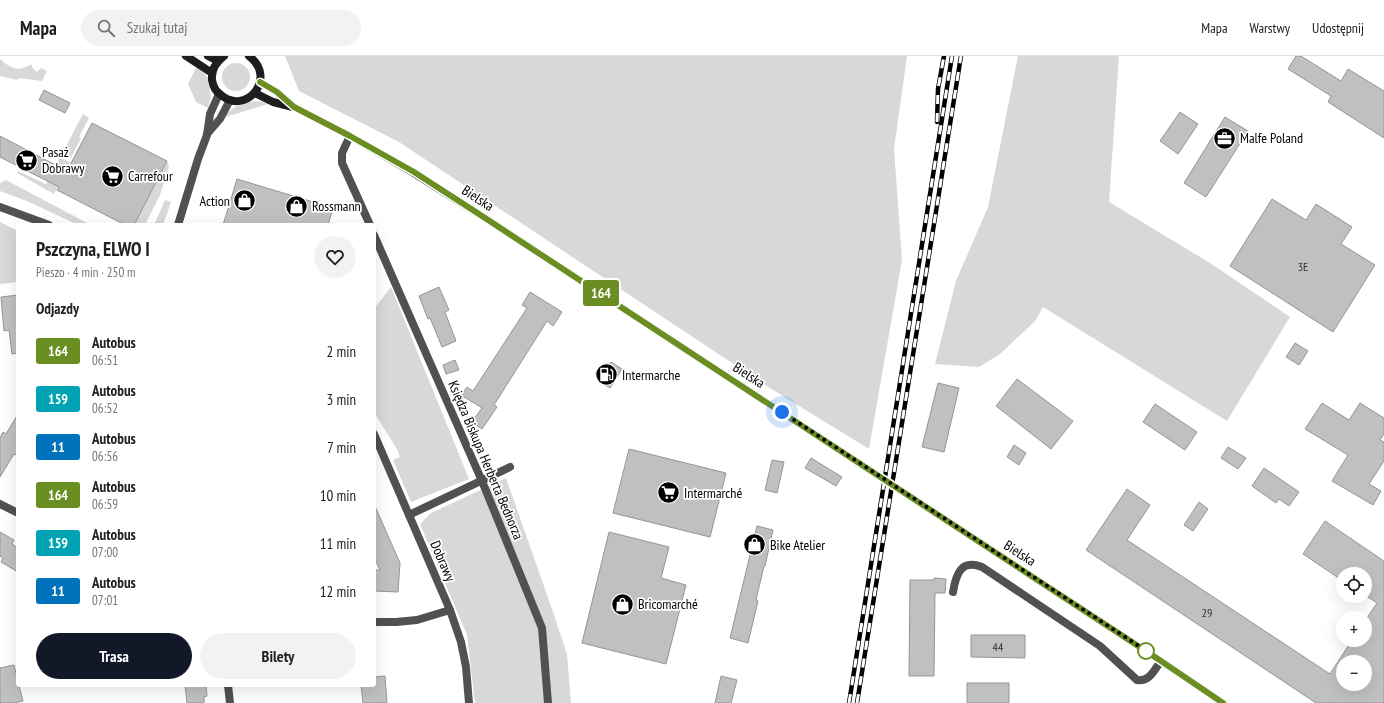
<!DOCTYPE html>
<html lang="pl">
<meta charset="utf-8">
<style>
:root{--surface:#fff;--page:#f2f2f2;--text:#202124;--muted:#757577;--line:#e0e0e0;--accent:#111827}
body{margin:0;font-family:"PT Sans Narrow",sans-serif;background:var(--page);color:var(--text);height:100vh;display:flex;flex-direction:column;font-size:15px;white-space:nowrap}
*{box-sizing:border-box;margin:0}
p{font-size:13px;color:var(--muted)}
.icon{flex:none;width:22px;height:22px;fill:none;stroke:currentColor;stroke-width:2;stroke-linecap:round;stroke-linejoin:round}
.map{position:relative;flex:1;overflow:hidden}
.side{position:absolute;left:16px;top:167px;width:360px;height:464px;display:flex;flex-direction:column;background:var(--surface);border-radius:4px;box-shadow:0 4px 16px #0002}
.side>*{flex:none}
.badge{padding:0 8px;border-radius:3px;font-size:14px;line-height:26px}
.controls{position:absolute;left:1336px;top:511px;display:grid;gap:8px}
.controls a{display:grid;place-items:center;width:36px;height:36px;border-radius:50%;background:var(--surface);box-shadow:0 4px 16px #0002;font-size:20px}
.you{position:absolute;width:20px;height:20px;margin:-10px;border:3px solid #fff;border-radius:50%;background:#1a73e8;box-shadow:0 0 0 6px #1a73e833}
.map>.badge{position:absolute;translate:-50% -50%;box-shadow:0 0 0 2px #fff}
h2{padding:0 20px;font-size:15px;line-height:36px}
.round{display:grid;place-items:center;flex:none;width:42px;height:42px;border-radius:21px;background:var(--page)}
.head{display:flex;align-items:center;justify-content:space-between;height:68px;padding:0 20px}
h1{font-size:19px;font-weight:600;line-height:30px}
.button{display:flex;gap:8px;margin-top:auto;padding:8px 20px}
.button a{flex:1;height:46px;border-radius:24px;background:var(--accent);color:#fff;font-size:16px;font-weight:600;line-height:46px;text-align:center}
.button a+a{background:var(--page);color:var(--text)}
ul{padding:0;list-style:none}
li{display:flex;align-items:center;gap:12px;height:48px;padding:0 20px}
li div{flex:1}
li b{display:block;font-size:15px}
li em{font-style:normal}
li .badge{min-width:44px;font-weight:700;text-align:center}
header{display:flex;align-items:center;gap:24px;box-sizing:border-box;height:56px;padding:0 20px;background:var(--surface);border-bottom:1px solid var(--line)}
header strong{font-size:19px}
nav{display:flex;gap:22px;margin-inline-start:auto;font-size:14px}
.search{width:280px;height:36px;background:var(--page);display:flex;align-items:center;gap:10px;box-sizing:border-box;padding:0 14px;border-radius:22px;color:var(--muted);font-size:15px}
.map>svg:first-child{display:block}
</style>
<header>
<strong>Mapa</strong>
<div class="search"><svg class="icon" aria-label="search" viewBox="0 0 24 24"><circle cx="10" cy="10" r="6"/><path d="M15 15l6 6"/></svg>Szukaj tutaj</div>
<nav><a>Mapa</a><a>Warstwy</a><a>Udostępnij</a></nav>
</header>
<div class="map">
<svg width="1384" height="647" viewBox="0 0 1384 647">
<rect width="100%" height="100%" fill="#fff"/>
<g fill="#d8d8d8">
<path d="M 285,0 L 907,0 L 894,93 L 902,204 L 869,393 L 765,329 L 399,86 L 299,35 Z"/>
<path d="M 1018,0 L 1119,0 L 1109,146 L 1210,207 L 1290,261 L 1227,365 L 1043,251 L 1035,265 L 1000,298 L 979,311 L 935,308 L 956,225 L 988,151 Z"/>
<path d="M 0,3 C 10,12 19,17 31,8 L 32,11 L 37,16 L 41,12 L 47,15 L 42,25 L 19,22 L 17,24 L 0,20 Z"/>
<circle cx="236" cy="21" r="14"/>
<path d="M 197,10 L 204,16 L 207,21 L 211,41 L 208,52 L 196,46 L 188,28 Z"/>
<path d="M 259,45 L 268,48 L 225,61 C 232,49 246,46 259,45 Z"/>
<path d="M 83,58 L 89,62 L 79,81 L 81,82 L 71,102 L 62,98 Z"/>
<path d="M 60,101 L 70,106 L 54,138 L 17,117 L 18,115 L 46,128 Z"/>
<path d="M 167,105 L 169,111 L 160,139 L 145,169 L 134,169 Z"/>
<path d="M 6,124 L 91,169 L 78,169 L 29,146 L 0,135 L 0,127 Z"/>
<path d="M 165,144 L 171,146 L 163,169 L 154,169 Z"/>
<path d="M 0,166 L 18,175 L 18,226 L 0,228 Z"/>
<path d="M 391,231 L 469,423 L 411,446 L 393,404 L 400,401 L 398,395 L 374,356 L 374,253 Z"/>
<path d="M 506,422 L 553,556 L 567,598 L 571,647 L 475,647 L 467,579 L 420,468 L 431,457 Z"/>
</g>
<g fill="#c0c0c0" stroke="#959595" fill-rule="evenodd">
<path d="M 1296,0 L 1301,0 L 1341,25 L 1348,13 L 1384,35 L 1384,82 L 1328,46 L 1331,40 L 1288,13 Z"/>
<path d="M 44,34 L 70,47 L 65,57 L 39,44 Z"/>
<path d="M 1180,56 L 1198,68 L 1178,98 L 1160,85 Z"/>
<path d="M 1225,61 L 1248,75 L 1206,141 L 1184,127 Z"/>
<path d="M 92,67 L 167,105 L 134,169 L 125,169 L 57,134 L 59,131 L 0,101 L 0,80 L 67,115 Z"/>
<path d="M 237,123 L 333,152 L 328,169 L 223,169 Z"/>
<path d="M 1272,143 L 1306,164 L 1316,148 L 1352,171 L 1341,188 L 1375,209 L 1333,276 L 1230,210 Z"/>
<path d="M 439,231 L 449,254 L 445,256 L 456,285 L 442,291 L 430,262 L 428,263 L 419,240 Z"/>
<path d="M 530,236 L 562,256 L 553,270 L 547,265 L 494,349 L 497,351 L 482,373 L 472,366 L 482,352 L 461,339 L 467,331 L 473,335 L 527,252 L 522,249 Z"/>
<path d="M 18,239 L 18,297 L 12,298 L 9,274 L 4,275 L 1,241 Z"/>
<path d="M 1295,287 L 1308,295 L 1299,309 L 1286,301 Z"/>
<path d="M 455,304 L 459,314 L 446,318 L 443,309 Z"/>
<path d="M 611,306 L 622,313 L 610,332 L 599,325 Z"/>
<path d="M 1017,323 L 1073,365 L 1051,393 L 996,350 Z"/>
<path d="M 938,327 L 959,332 L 944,396 L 922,391 Z"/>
<path d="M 1322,347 L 1349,364 L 1360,347 L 1384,362 L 1384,378 L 1380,384 L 1384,386 L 1384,405 L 1369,428 L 1381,435 L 1373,449 L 1332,425 L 1348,399 L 1305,373 Z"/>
<path d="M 1155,348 L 1197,376 L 1185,394 L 1143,366 Z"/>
<path d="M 18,358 L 18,400 L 14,398 L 0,421 L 0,382 L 3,376 L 6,378 Z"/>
<path d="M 1014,389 L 1026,397 L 1019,409 L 1007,401 Z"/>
<path d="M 1228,391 L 1246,402 L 1238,413 L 1221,402 Z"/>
<path d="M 629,393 L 726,417 L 710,481 L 613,457 Z"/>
<path d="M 811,402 L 842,421 L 836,430 L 805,412 Z"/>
<path d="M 772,404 L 784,406 L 777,437 L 765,434 Z"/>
<path d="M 1264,412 L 1299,436 L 1289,450 L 1279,443 L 1276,447 L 1252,430 Z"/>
<path d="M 1127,433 L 1150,449 L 1127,484 L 1330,618 L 1352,584 L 1365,584 L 1365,565 L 1377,547 L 1365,539 L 1365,518 L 1343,518 L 1343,525 L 1303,498 L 1325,465 L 1384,505 L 1384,647 L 1316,647 L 1086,494 ZM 1343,606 L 1365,606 L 1365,628 L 1343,628 Z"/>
<path d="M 1199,446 L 1208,453 L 1193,475 L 1184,469 Z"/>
<path d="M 374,448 L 400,507 L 398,536 L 374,535 L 374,514 L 380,514 L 374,501 Z"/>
<path d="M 757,470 L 773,474 L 765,510 L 764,510 L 756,544 L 758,545 L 748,587 L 730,582 Z"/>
<path d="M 0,476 L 14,484 L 12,488 L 18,492 L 18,516 L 1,506 L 3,502 L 0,500 Z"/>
<path d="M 609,476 L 669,491 L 661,522 L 686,529 L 666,608 L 582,587 Z"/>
<path d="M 934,522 L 946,523 L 945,537 L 935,537 L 934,620 L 909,620 L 910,524 L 934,524 Z"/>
<path d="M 971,579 L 1025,579 L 1025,602 L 971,601 Z"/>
<path d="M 14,609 L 23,645 L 14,647 L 0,647 L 0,612 Z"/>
<path d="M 385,620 L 387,647 L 363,647 L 361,629 L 374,629 L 374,621 Z"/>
<path d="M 721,620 L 737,624 L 731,647 L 715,647 Z"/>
<rect x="967" y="627" width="42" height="20"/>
<path d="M 185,629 L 206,629 L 207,640 L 204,641 L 204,647 L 187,647 Z"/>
</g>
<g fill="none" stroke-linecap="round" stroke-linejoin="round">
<g stroke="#515151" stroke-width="8">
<path d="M 207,78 L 220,63 L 230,44"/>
<path d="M 350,80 L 342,97 L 342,107 L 370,169"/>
<path d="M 0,151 L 49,169"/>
<path d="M 178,169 L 198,103 L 207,79 L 210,58 L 219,38"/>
<path d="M 374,179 L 482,425 L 542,572 L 548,647"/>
<path d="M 374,378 L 450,554 L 461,586 L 466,611 L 469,647"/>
<path d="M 0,448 L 18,457"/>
<path d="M 409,459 L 510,411"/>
<path d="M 953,536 C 956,518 961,503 982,511 L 1100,590 L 1137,624 C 1150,626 1154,614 1161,605"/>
<path d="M 374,566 L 396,566 L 417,564 L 450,554"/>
<path d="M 228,629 L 230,647"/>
</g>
<g stroke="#1e1e1e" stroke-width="8">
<path d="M 186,0 L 212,17"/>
<path d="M 208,0 L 218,5"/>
<path d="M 224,0 C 216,6 211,14 212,24 C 213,30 216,36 221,39 C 246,60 278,22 249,0"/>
<path d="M 260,26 L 277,36 L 294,51 L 350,80 L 414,117 L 482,160 L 1161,605 L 1223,647"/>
<path d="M 255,37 L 273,46 L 293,51"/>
</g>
<defs>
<g id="rail">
<path d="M 937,66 L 938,33 L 944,0"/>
<path d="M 849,647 L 952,0"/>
<path d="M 857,647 L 961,0"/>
</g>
</defs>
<use href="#rail" stroke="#000" stroke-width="4.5"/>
<use href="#rail" stroke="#fff" stroke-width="3" stroke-dasharray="9" stroke-linecap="butt"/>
</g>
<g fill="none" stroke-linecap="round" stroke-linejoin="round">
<defs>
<path id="line" d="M 260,26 L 277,36 L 294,51 L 350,80 L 414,116 L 482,160 L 1161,605 L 1223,647"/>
</defs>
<use href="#line" stroke="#fff" stroke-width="9"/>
<use href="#line" stroke="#6b8e23" stroke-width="6"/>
<path stroke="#000" stroke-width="4" stroke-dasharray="0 7.2" d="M 782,356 L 1148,596 L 1146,595"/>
</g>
<defs>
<symbol id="office-disc" viewBox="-11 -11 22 22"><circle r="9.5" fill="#000" stroke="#fff"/><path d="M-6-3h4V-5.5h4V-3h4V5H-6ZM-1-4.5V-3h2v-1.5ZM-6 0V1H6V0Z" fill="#fff"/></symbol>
<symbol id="supermarket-disc" viewBox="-11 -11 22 22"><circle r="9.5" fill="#000" stroke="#fff"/><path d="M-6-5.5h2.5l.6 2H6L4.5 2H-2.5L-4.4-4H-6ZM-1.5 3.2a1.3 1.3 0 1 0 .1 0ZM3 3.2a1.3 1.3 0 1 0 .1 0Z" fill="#fff"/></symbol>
<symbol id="shop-disc" viewBox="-11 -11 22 22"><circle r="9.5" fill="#000" stroke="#fff"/><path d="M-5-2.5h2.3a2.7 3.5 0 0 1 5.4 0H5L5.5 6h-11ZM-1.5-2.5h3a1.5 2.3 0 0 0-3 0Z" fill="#fff"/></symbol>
<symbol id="fuel-disc" viewBox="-11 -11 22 22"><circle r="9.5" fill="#000" stroke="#fff"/><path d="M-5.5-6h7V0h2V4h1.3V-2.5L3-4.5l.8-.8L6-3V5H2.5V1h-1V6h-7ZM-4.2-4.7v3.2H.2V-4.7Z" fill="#fff"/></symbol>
</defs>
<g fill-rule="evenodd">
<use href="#office-disc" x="1212" y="70" width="25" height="25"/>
<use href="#supermarket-disc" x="14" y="92" width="25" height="25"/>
<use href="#supermarket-disc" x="100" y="108" width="25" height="25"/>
<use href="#shop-disc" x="232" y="132" width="25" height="25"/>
<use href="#shop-disc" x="284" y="138" width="25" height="25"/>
<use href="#fuel-disc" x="594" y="306" width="25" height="25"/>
<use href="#supermarket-disc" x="656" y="424" width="25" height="25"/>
<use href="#shop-disc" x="742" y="476" width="25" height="25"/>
<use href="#shop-disc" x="610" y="536" width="25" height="25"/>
</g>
<circle fill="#fff" stroke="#6b8e23" stroke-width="2" cx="1146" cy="595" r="8"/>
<g text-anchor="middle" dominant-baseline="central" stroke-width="3.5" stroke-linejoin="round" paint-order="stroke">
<g font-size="12" fill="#303030">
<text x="1303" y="210">3E</text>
<text x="1207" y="556">29</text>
<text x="998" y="590">44</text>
</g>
<g font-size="14" fill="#000" stroke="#fff" text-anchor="start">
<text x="1240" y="82">Malfe Poland</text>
<text x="42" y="96">Pasaż<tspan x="42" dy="16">Dobrawy</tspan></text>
<text x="128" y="120">Carrefour</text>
<text x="230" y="145" text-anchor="end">Action</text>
<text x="312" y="150">Rossmann</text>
<text x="622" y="319">Intermarche</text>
<text x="684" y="437">Intermarché</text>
<text x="770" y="489">Bike Atelier</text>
<text x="638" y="548">Bricomarché</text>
</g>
<g font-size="14" fill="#000" stroke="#fff">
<text transform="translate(478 142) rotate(33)">Bielska</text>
<text transform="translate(749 319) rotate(33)">Bielska</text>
<text transform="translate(486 404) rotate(67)">Księdza Biskupa Herberta Bednorza</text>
<text transform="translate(1020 497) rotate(33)">Bielska</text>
<text transform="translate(443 505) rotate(67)">Dobrawy</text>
</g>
</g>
</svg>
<div class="controls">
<a><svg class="icon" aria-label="locate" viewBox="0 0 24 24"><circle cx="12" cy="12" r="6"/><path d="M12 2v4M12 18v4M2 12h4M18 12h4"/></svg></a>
<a>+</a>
<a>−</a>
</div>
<div class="you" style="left:782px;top:356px"></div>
<b class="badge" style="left:601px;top:237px;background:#6b8e23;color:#fff">164</b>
<section class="side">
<div class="head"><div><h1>Pszczyna, ELWO I</h1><p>Pieszo · 4 min · 250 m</p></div><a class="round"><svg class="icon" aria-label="heart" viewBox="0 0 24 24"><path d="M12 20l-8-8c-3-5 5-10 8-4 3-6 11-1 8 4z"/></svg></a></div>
<h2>Odjazdy</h2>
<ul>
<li><span class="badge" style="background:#6b8e23;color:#fff">164</span><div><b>Autobus</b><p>06:51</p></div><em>2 min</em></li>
<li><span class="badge" style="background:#00a3b4;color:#fff">159</span><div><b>Autobus</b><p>06:52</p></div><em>3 min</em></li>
<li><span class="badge" style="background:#0072bc;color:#fff">11</span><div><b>Autobus</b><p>06:56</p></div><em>7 min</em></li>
<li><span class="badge" style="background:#6b8e23;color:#fff">164</span><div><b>Autobus</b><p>06:59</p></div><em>10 min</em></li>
<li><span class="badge" style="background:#00a3b4;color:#fff">159</span><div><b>Autobus</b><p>07:00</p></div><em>11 min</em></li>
<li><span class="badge" style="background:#0072bc;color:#fff">11</span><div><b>Autobus</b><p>07:01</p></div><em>12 min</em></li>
</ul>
<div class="button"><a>Trasa</a><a>Bilety</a></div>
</section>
</div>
